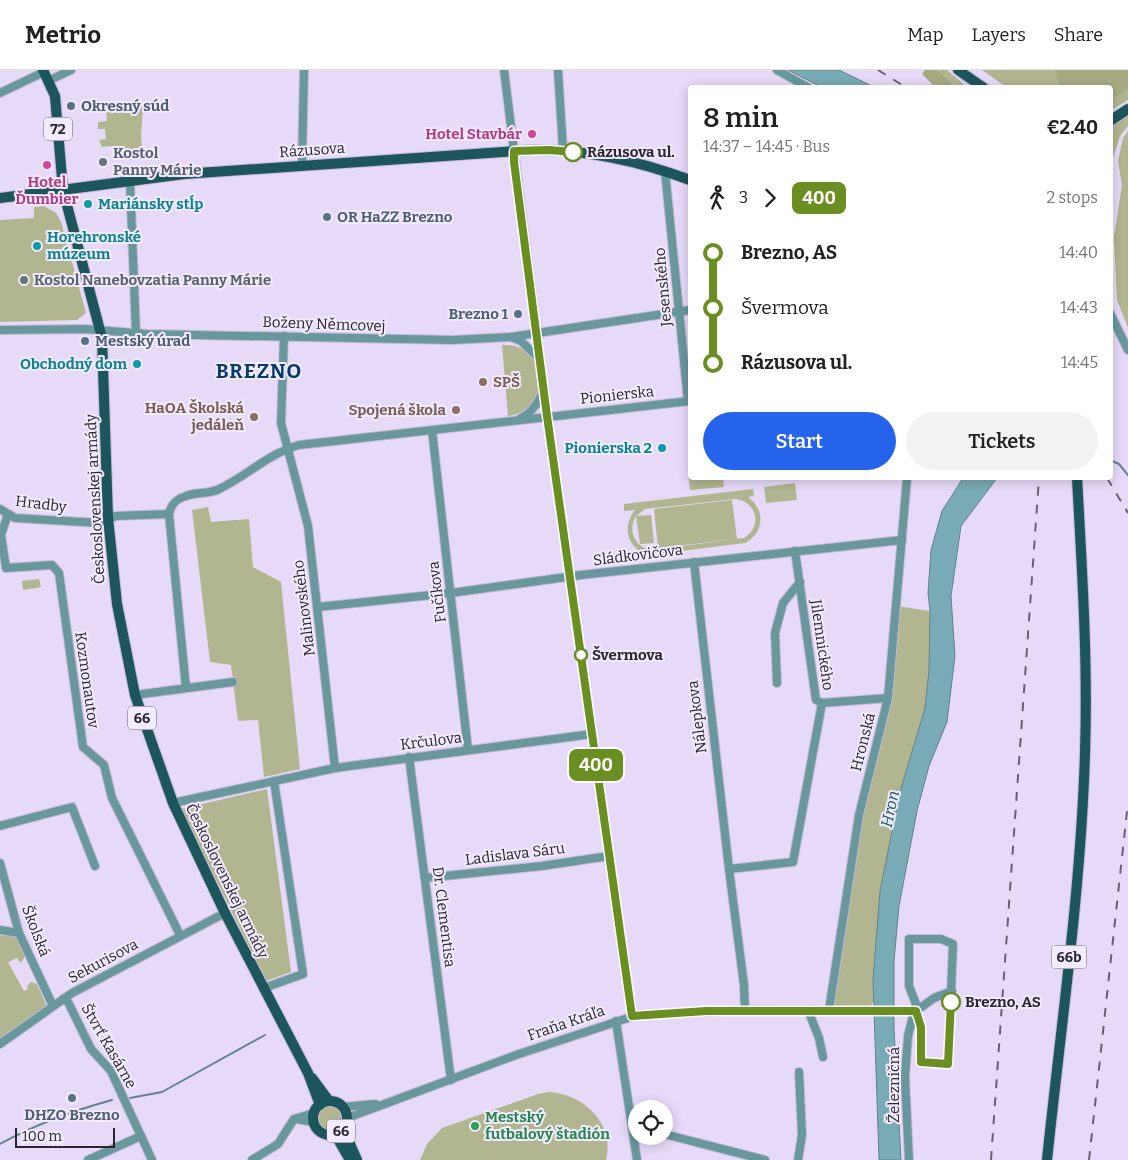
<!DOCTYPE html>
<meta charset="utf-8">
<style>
:root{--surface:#fff;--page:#f2f2f2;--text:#222;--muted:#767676;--line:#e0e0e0;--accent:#2563eb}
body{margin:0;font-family:Bitter,serif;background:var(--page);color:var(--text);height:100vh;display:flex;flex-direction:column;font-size:19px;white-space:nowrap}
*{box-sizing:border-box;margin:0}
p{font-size:16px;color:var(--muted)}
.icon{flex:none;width:28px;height:28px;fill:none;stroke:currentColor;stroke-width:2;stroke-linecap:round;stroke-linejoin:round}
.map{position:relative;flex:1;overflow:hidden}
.side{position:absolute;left:688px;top:15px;width:425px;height:395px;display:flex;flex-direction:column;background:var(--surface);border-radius:5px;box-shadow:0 2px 12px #0003}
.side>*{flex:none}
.badge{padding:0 10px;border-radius:8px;font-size:18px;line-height:32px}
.buttons{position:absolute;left:628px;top:1030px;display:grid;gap:10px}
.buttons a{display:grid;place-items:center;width:45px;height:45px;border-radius:50%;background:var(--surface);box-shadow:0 2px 12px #0003;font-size:25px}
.scale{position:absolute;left:15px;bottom:12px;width:100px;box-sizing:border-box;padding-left:5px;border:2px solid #2a2530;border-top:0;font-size:14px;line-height:18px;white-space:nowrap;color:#2a2530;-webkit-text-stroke:4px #f2eafd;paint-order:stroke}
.map>.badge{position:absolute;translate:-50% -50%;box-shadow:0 0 0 2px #fff}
.legs{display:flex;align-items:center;gap:8px;height:55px;padding:0 15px;font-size:16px}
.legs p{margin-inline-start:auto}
.head{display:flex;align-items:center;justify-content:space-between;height:85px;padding:0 15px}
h1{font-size:28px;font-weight:600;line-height:38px}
.cta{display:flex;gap:10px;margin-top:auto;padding:10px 15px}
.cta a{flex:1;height:58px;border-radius:30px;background:var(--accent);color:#fff;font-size:20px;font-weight:600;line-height:58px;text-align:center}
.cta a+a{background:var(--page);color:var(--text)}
ul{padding:0 15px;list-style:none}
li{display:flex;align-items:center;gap:18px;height:55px;font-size:19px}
li i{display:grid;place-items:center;width:8px;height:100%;margin:0 6px;background:currentColor}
li i::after{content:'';width:12px;height:12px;margin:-6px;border:4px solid;border-radius:50%;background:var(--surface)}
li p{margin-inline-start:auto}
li:first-child i{background:linear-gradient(#0000 50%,currentColor 0)}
li:last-child i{background:linear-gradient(currentColor 50%,#0000 0)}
header{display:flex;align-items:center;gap:30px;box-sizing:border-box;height:70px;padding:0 25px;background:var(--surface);border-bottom:1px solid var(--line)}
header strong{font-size:24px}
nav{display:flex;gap:28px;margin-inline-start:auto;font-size:18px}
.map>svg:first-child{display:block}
</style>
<header>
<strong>Metrio</strong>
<nav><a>Map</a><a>Layers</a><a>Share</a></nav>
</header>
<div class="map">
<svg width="1128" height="1090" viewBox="0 0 1128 1090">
<rect width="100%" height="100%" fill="#e7daf9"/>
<g fill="#b1b690" fill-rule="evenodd">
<path d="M 938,0 L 947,0 L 967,17 L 956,17 Z"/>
<path d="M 982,0 L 1128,0 L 1128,30 L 1110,41 L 1110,18 L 1006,17 Z"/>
<path d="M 106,37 L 143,37 L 141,65 L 143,89 L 124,90 L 124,85 L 117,85 L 117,80 L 113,80 L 113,76 L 102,77 L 99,70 L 106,69 L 105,59 L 98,59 L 98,52 L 107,51 Z"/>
<path d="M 1128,45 L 1128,56 L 1120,66 L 1110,97 L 1110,58 Z"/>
<path d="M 1128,61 L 1128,258 L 1117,230 L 1114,167 L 1122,115 L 1118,91 L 1123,68 Z"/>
<path d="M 44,136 L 56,143 L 61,152 L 86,243 L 77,250 L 0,252 L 0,150 L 34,148 L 34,137 Z"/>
<path d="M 502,275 C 549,272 554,341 508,346 Z"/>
<path d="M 688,403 L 690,408 L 723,408 L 724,417 L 690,420 Z"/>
<path d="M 795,413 L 797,430 L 766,433 L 764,417 Z"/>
<path d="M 753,419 L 754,426 L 748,427 C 766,440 764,463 745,473 L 649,485 C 628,480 621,457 635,440 L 624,441 L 624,434 ZM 735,429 C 757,431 763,457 744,468 L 651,480 C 635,477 627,461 636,446 L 640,474 L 654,473 L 651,445 L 636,446 L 645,439 Z"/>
<path d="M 732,430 L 737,469 L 658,478 L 654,439 Z"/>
<path d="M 208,437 L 211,452 L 249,449 L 253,497 L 281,512 L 300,699 L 264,707 L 258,650 L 238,651 L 231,595 L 210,592 L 192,440 Z"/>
<path d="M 39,509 L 41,517 L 23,520 L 22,511 Z"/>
<path d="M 897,536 L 930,541 L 929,600 L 925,638 L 900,722 L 880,821 L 873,910 L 874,931 L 867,941 L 829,936 L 859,745 L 888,628 Z"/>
<path d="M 267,719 L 291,902 L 266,911 L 181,739 Z"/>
<path d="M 4,864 L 17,868 L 25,886 L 21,893 L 17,888 L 8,892 L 24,921 L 28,919 L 27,916 L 31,912 L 37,914 L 48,939 L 0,972 L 0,866 Z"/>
<path d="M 549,1022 C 584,1024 615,1054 606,1090 L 420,1090 L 427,1074 L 442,1058 L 538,1024 Z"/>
<circle cx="329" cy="1048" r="12"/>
</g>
<g fill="#a6ab83">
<path d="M 925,0 L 938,0 L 956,17 L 935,17 L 922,4 Z"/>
<path d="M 1055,0 L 1128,0 L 1128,19 L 1110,30 L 1110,18 L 1060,17 Z"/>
</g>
<g fill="#78abb5" stroke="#61838d">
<path d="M 788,0 L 839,0 L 874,17 L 821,17 Z"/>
<path d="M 963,408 L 997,408 L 961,456 L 951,526 L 955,586 L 947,652 L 929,696 L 917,741 L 899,836 L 894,891 L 894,958 L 901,1090 L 879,1090 L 873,910 L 880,821 L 900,722 L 925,638 L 929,600 L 930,541 L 928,523 L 931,480 L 942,441 Z"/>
</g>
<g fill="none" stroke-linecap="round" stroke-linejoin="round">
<g stroke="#61838d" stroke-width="2">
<path d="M 1110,390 L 1119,394 L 1128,405"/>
<path d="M 130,1028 L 162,1022 L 265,965"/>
<path d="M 0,1074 C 36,1054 72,1041 112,1030"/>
</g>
<defs>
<g id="minor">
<path d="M 504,0 L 547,347 L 632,946"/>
<path d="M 558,0 L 563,80"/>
<path d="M 777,0 L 809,18"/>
<path d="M 48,11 L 71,0"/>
<path d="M 0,23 L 44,2"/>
<path d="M 302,96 L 304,0"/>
<path d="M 665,101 L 688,331"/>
<path d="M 130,111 L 136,263"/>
<path d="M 1110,243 L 1128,280"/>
<path d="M 0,260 L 85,259 L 147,264 L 453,270 L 511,267 L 690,240"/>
<path d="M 284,266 L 281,353 L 308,456 L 335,698"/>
<path d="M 511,267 L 521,271 L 540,290"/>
<path d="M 521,348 C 534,341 538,332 544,319"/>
<path d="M 432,360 L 468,680"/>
<path d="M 0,439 L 15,448 L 100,453 L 116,446 L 169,444"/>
<path d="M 8,444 L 1,465 L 6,498 L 52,495 L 59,503 L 83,677 L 104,695 L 112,728 L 180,865"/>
<path d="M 795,481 L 816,630 L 822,633 L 888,628"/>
<path d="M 694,492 L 729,799 L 744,915 L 745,940"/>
<path d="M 318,537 L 451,523 L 581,505 L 902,470"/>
<path d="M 777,613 L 775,563 L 783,533 L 800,512"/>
<path d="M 186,618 L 169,444 C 171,434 176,429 186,426 C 196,422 207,424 217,420 C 246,407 267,384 299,375 L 690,331"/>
<path d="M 135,625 L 233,612"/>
<path d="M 409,687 L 451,1010"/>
<path d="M 173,733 L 335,698 L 592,664"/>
<path d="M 0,756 L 72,737 L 95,796"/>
<path d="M 0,793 L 19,863 L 53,936"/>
<path d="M 729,799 L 793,792 L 822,633"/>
<path d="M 425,808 L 542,796 L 609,786"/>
<path d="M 0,860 L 19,863"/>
<path d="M 264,918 L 303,904 L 274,711"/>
<path d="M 63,929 L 68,932 L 91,979 L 111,1001 L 141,1066 L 88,1090"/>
<path d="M 808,940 L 819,968 L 823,987"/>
<path d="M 829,940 L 859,745 L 888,628 L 907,408"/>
<path d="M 916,941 L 934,928 L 952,921"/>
<path d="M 616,951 L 637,1090"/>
<path d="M 0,974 L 72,923 L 225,843"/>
<path d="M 343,1037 L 375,1034"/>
<path d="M 347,1048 L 516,985 L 637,945 L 745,940 L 916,941"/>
<path d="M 296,1049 L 314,1052"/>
<path d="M 664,1064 L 765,1090"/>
<path d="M 141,1066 L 152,1090"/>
<path d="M 252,1090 L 278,1074 L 294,1049 L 314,1043"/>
<path d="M 798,1090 L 802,1065 L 799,1002"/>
<path d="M 909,1090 L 905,1007 L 908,966 L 916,934 L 909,916 L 909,869 L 941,869 L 953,874 L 948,994 L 921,992 L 921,957 L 916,941"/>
</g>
<g id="major">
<path d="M 43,0 L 55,26 L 63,120 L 102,268 L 108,448 L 117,534 L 135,625 L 173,733 L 225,843 L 308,1003 L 320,1035"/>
<path d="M 958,0 L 984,18"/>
<path d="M 1110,51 L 1128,39"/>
<path d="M 0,128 L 184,104 L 532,80 C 586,79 639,91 690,110"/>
<path d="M 312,1008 L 329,1031"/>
<circle cx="330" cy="1048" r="17"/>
<path d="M 343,1058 L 357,1090"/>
<path d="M 335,1064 L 350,1090"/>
<path d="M 1047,1090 C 1061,955 1081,819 1085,683 C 1088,591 1082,499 1077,408"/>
</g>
</defs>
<use href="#minor" stroke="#c5b9d5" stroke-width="10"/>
<use href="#major" stroke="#c5b9d5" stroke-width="12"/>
<use href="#minor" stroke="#68989e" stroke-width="8"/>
<use href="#major" stroke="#1c555b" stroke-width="10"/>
<g stroke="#686072" stroke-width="2" stroke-dasharray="9 9" stroke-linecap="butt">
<path d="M 878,0 L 907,18"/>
<path d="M 1107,408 L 1128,443"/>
<path d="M 991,1090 L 1039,408"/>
<path d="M 1089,1090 L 1128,732"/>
</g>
</g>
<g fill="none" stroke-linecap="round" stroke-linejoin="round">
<defs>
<path id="line-1" d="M 573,82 L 549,80 L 514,81 L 514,92 L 547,346 L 632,946 L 706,941 L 916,941 L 921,957 L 921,992 L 948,994 L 951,932"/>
</defs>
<use href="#line-1" stroke="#fff" stroke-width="11"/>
<use href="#line-1" stroke="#6b8e23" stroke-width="8"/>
</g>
<g fill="#5c6f8a" stroke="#f2eafd" stroke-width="2">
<circle cx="71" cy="36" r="5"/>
<circle cx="327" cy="147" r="5"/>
<circle cx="518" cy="244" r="5"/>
<circle cx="85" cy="271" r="5"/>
<circle cx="72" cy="1028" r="5"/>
</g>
<g fill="#d1479c" stroke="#f2eafd" stroke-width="2">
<circle cx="532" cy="64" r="5"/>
<circle cx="47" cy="95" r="5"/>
</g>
<g fill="#fff" stroke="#6b8e23" stroke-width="2.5">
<circle cx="573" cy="82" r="9"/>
<circle cx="581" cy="585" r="6"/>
<circle cx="951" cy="932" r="9"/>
</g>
<g fill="#6b7280" stroke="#f2eafd" stroke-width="2">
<circle cx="103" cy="92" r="5"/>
<circle cx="24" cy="210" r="5"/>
</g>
<g fill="#0f9aa8" stroke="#f2eafd" stroke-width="2">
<circle cx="88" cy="134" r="5"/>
<circle cx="37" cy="176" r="5"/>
<circle cx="137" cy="294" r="5"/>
<circle cx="662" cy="378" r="5"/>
</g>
<g fill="#8d6e63" stroke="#f2eafd" stroke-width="2">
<circle cx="483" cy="312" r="5"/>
<circle cx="456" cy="340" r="5"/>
<circle cx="254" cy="347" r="5"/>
</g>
<circle fill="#2e9e5b" stroke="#f2eafd" stroke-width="2" cx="475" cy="1056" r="5"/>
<g text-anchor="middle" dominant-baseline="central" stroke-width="4" stroke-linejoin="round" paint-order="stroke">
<g fill="#f2eafd" stroke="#66606e" stroke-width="1">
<rect x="44" y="47.5" width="28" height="23" rx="4"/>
<rect x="128" y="636.5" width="28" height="23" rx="4"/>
<rect x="1051.5" y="875.5" width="35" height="23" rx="4"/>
<rect x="327" y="1049.5" width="28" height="23" rx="4"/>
</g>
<g font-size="14" font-weight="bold" fill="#2a2530">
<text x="58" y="59">72</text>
<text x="142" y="648">66</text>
<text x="1069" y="887">66b</text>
<text x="341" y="1061">66</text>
</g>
<g font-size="15" font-weight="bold" fill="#4e5e75" stroke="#f2eafd" text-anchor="start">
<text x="81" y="36">Okresný súd</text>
<text x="337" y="147">OR HaZZ Brezno</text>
<text x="508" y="244" text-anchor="end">Brezno 1</text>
<text x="95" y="271">Mestský úrad</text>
<text x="72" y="1045" text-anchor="middle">DHZO Brezno</text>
</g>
<g font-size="15" font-weight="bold" fill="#b23c85" stroke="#f2eafd" text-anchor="end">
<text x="522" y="64">Hotel Stavbár</text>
<text x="47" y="112" text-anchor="middle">Hotel<tspan x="47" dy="17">Ďumbier</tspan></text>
</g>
<g font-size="15" fill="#2a2530" stroke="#f2eafd">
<text transform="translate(312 80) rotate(-4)">Rázusova</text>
<text transform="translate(663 217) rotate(-95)">Jesenského</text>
<text transform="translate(324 254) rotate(2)">Boženy Němcovej</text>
<text transform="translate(617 325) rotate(-6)">Pionierska</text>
<text transform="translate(95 429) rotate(-93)">Československej armády</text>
<text transform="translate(41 434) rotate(7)">Hradby</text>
<text transform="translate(638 485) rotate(-7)">Sládkovičova</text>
<text transform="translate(437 522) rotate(-97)">Fučíkova</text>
<text transform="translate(304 538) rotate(-97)">Malinovského</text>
<text transform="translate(822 575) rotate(82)">Jilemnického</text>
<text transform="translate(87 610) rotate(82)">Kozmonautov</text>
<text transform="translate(697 647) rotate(-97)">Nálepkova</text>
<text transform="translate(431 671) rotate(-7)">Krčulova</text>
<text transform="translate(863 672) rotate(-76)">Hronská</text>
<text transform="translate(515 784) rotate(-7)">Ladislava Sáru</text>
<text transform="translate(227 811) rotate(64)">Československej armády</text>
<text transform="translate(444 847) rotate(83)">Dr. Clementisa</text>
<text transform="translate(36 861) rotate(69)">Školská</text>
<text transform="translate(103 891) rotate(-28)">Sekurisova</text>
<text transform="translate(566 953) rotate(-19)">Fraňa Kráľa</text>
<text transform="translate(109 976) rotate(60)">Štvrť Kasárne</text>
<text transform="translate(894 1015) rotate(-90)">Železničná</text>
</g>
<g font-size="15" font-weight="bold" fill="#2a2530" stroke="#f2eafd" text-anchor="start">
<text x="587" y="82">Rázusova ul.</text>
<text x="592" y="585">Švermova</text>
<text x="965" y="932">Brezno, AS</text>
</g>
<g font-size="15" font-weight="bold" fill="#5b616d" stroke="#f2eafd" text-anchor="start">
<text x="113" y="83">Kostol<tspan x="113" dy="17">Panny Márie</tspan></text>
<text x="34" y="210">Kostol Nanebovzatia Panny Márie</text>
</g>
<g font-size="15" font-weight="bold" fill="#0d838f" stroke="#f2eafd" text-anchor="start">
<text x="98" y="134">Mariánsky stĺp</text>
<text x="47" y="167">Horehronské<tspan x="47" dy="17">múzeum</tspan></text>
<text x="127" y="294" text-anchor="end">Obchodný dom</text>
<text x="652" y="378" text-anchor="end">Pionierska 2</text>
</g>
<g font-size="15" font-weight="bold" fill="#785e54" stroke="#f2eafd" text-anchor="end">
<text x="493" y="312" text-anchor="start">SPŠ</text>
<text x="244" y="338">HaOA Školská<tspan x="244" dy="17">jedáleň</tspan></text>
<text x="446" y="340">Spojená škola</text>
</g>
<g font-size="15" font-weight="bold" fill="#27864d" stroke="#f2eafd" text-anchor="start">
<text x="485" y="1047">Mestský<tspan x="485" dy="17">futbalový štadión</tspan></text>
</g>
<g font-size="16" font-style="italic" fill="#165c67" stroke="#f2eafd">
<text transform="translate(890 739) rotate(-78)">Hron</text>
</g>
<g font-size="20" font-weight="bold" letter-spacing="1" fill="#053b6c" stroke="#f2eafd">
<text x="259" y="301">BREZNO</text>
</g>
</g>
</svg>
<div class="buttons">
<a><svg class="icon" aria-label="locate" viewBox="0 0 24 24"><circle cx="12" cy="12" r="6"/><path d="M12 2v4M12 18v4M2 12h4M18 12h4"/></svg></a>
</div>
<div class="scale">100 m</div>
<b class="badge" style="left:596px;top:695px;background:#6b8e23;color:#fff">400</b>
<section class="side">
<div class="head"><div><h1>8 min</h1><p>14:37 – 14:45 · Bus</p></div><b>€2.40</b></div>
<div class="legs"><svg class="icon" aria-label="walk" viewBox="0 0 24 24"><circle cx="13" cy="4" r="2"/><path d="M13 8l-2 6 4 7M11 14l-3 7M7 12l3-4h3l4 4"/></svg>3<svg class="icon" aria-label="forward" viewBox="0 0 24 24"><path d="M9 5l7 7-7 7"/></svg><b class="badge" style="background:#6b8e23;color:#fff">400</b><p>2 stops</p></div>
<ul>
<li><i style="color:#6b8e23"></i><b>Brezno, AS</b><p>14:40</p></li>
<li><i style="color:#6b8e23"></i><span>Švermova</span><p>14:43</p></li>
<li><i style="color:#6b8e23"></i><b>Rázusova ul.</b><p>14:45</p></li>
</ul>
<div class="cta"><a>Start</a><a>Tickets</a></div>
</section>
</div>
